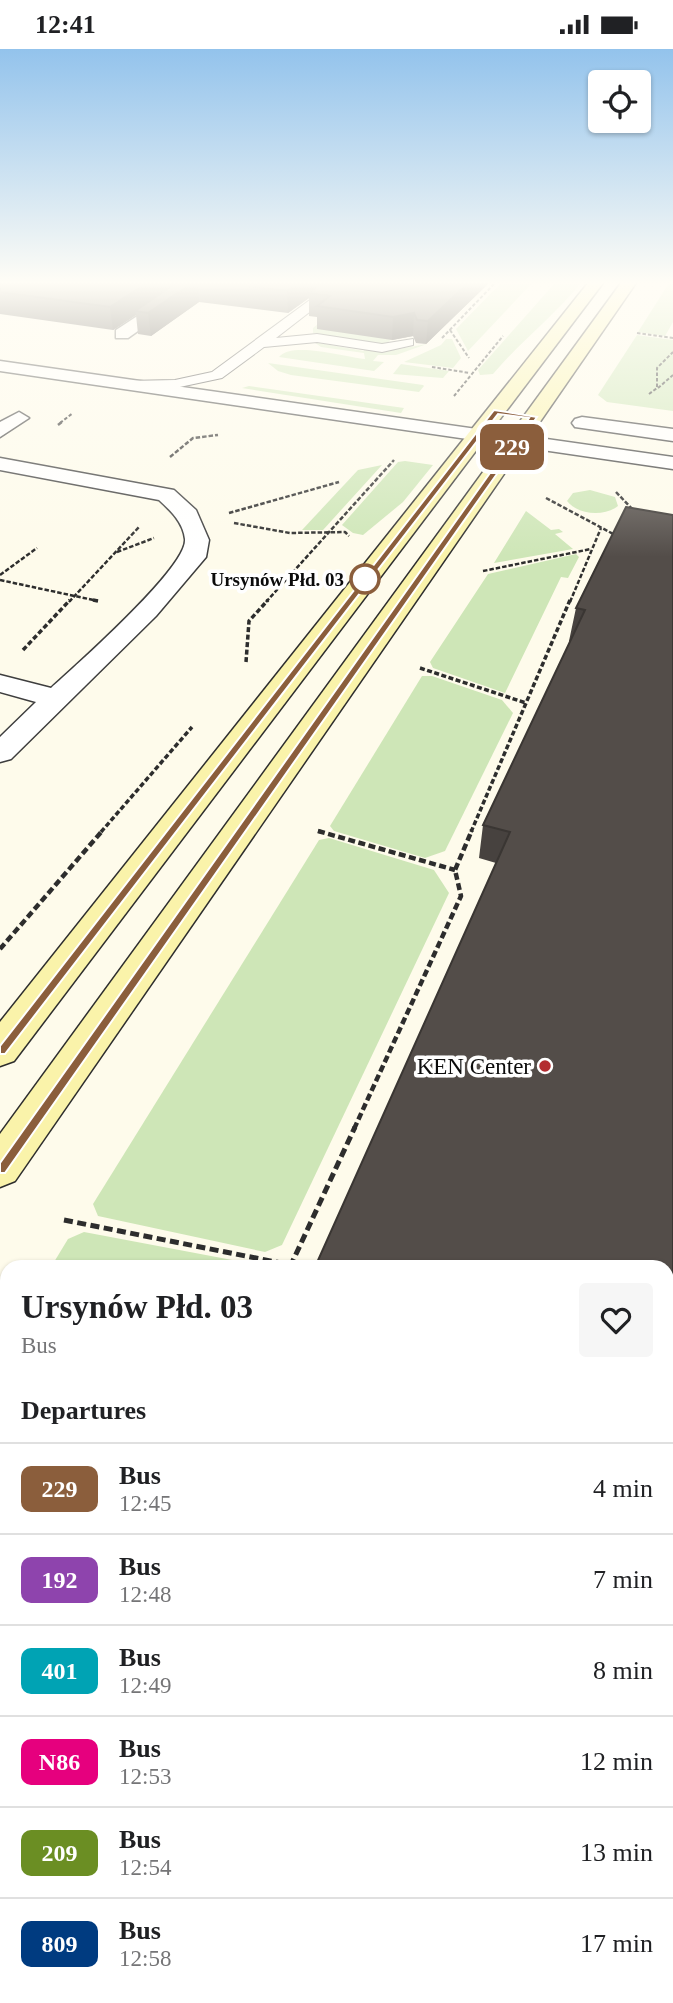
<!DOCTYPE html>
<meta charset="utf-8">
<style>
:root{--surface:#fff;--page:#f6f6f6;--text:#202124;--muted:#757577;--line:#e0e0e0}
body{margin:0;font-family:Georgia,serif;background:var(--page);color:var(--text);height:100vh;display:flex;flex-direction:column;font-size:26px;white-space:nowrap}
*{box-sizing:border-box;margin:0}
p{font-size:23px;color:var(--muted)}
.icon{flex:none;width:38px;height:38px;fill:none;stroke:currentColor;stroke-width:2;stroke-linecap:round;stroke-linejoin:round}
.map{position:relative;flex:1;overflow:hidden}
.panel{position:absolute;left:0px;top:1211px;width:674px;height:744px;display:flex;flex-direction:column;background:var(--surface);border-radius:21px 21px 0 0;box-shadow:0 2px 5px #0004}
.panel>*{flex:none}
.badge{padding:0 14px;border-radius:10px;font-size:24px;line-height:46px}
.controls{position:absolute;left:588px;top:21px;display:grid;gap:14px}
.controls a{display:grid;place-items:center;width:63px;height:63px;border-radius:7px;background:var(--surface);box-shadow:0 2px 5px #0004;font-size:35px}
.map>.badge{position:absolute;translate:-50% -50%;box-shadow:0 0 0 4px #fff}
h2{padding:0 21px;font-size:26px;line-height:63px}
.round{display:grid;place-items:center;flex:none;width:74px;height:74px;border-radius:7px;background:var(--page)}
.headline{display:flex;align-items:center;justify-content:space-between;height:119px;padding:0 21px}
h1{font-size:33px;font-weight:800;line-height:52px}
ul{padding:0;list-style:none}
li{display:flex;align-items:center;gap:21px;height:91px;padding:0 21px;border-top:2px solid var(--line)}
li div{flex:1}
li b{display:block;font-size:26px}
li em{font-style:normal}
li .badge{min-width:77px;font-weight:700;text-align:center}
.status{display:flex;justify-content:space-between;align-items:center;height:49px;padding:0 35px;background:var(--surface);direction:ltr}
.status svg{height:19px;fill:currentColor}
.map>svg:first-child{display:block}
</style>
<div class="status"><b>12:41</b><svg viewBox="0 0 49 12"><path d="M0 12V9h3v3zM5 12V6h3v6zM10 12V3h3v9zM15 12V0h3v12zM26 1h20v11H26zM47 4h2v5h-2z"/></svg></div>
<div class="map">
<svg width="673" height="1954" viewBox="0 0 673 1954">
<rect width="100%" height="100%" fill="#fefbeb"/>
<g fill="#cee6b7">
<path d="M 501,234 L 532,234 L 468,302 L 456,280 Z"/>
<path d="M 555,234 L 581,234 C 554,267 521,292 493,325 L 480,326 L 478,321 Z"/>
<path d="M 669,234 L 673,234 L 673,273 L 665,287 L 638,283 Z"/>
<path d="M 361,241 L 391,290 L 381,303 L 427,295 L 396,306 L 378,306 L 373,312 L 384,313 L 374,322 L 279,308 C 292,292 344,308 365,310 L 364,304 L 321,298 L 314,293 L 364,302 L 365,292 L 313,284 L 313,279 Z"/>
<path d="M 637,286 L 673,291 L 673,362 L 607,353 L 598,346 Z"/>
<path d="M 446,290 L 452,290 L 461,309 L 453,319 L 404,313 L 441,296 Z"/>
<path d="M 268,314 L 423,336 L 424,337 L 419,343 L 291,326 L 278,322 Z"/>
<path d="M 401,315 L 449,322 L 443,329 L 393,325 Z"/>
<path d="M 249,337 L 404,359 L 401,364 L 242,339 Z"/>
<path d="M 405,412 L 433,416 L 403,453 L 363,486 L 353,484 L 342,476 L 398,413 Z"/>
<path d="M 382,416 L 323,481 L 302,481 L 358,421 Z"/>
<path d="M 590,441 L 615,448 L 618,457 C 604,468 578,466 567,452 L 573,444 Z"/>
<path d="M 526,462 L 551,481 L 559,480 L 563,483 L 555,485 L 573,500 L 494,514 Z"/>
<path d="M 576,505 L 579,508 L 568,529 L 561,528 L 505,644 L 433,619 L 430,613 L 488,525 Z"/>
<path d="M 422,627 L 432,627 L 502,651 L 513,664 L 445,802 L 425,809 L 334,782 L 330,777 Z"/>
<path d="M 329,789 L 434,821 L 449,844 L 282,1196 L 265,1203 L 98,1167 L 93,1155 L 319,791 Z"/>
<path d="M 84,1183 L 259,1216 L 261,1218 L 51,1218 L 68,1190 Z"/>
<path d="M 7,1288 L 7,1630 L 0,1638 L 0,1299 Z"/>
<path d="M 7,1668 L 7,1870 L 0,1885 L 0,1676 Z"/>
<path d="M 673,1685 L 673,1954 L 632,1954 L 633,1948 L 667,1948 L 667,1728 Z"/>
</g>
<g fill="none" stroke-linecap="round" stroke-linejoin="round">
<defs>
<path id="service" d="M 333,234 L 347,234 L 276,289 L 317,285 L 382,295 L 413,290 L 413,296 L 382,303 L 317,293 L 264,298 L 222,329 L 175,339 L 126,340 L 119,336 L 126,332 L 175,331 L 212,323 Z"/>
<path id="pedestrian" d="M 188,234 L 206,234 L 128,289 L 116,289 L 116,281 Z"/>
<g id="minor">
<path d="M 19,363 L 29,369 L 0,388 L 0,373 Z"/>
<path d="M 0,409 L 174,441 L 196,461 L 209,491 L 206,508 L 156,567 L 11,710 L 0,713 L 0,688 L 36,653 L 0,643 L 0,626 L 51,639 C 75,617 188,518 185,490 C 183,473 171,462 159,451 L 0,421 Z"/>
</g>
<g id="tertiary">
<path d="M 0,312 L 673,408 L 673,420 L 0,322 Z"/>
<path d="M 582,368 L 673,380 L 673,392 L 575,378 L 572,374 L 575,370 Z"/>
</g>
<g id="secondary">
<path d="M 588,234 L 603,234 L 14,1012 L 0,1017 L 0,973 Z"/>
<path d="M 621,234 L 636,234 L 15,1132 L 0,1138 L 0,1085 Z"/>
</g>
</defs>
<use href="#service" stroke="#3e3e3e" stroke-width="2"/>
<use href="#pedestrian" stroke="#3e3e3e" stroke-width="3"/>
<use href="#minor" stroke="#3e3e3e" stroke-width="3"/>
<use href="#tertiary" stroke="#3e3e3e" stroke-width="3"/>
<use href="#secondary" stroke="#2d2d2d" stroke-width="3"/>
<g stroke="#2d2d2d" stroke-width="2" stroke-dasharray="3.5 2" stroke-linecap="butt">
<path d="M 450,281 L 469,309"/>
<path d="M 637,284 L 673,289"/>
<path d="M 442,289 L 495,234"/>
<path d="M 432,318 L 470,324"/>
<path d="M 658,339 L 673,326"/>
<path d="M 649,345 L 657,339 L 657,319 L 673,303"/>
<path d="M 454,347 L 503,287"/>
<path d="M 60,374 L 73,364"/>
</g>
<g stroke="#2d2d2d" stroke-width="2.5" stroke-dasharray="4.5 2" stroke-linecap="butt">
<path d="M 58,376 L 63,372"/>
<path d="M 170,408 L 193,389 L 218,386"/>
<path d="M 616,443 L 634,462"/>
<path d="M 546,449 L 617,487"/>
<path d="M 229,464 L 339,433"/>
<path d="M 234,474 L 290,484 L 345,483 L 349,487"/>
<path d="M 117,503 L 154,489"/>
<path d="M 483,522 L 591,500"/>
<path d="M 0,526 L 37,499"/>
<path d="M 0,531 L 98,552"/>
<path d="M 69,553 L 140,477"/>
<path d="M 266,553 L 394,411"/>
<path d="M 570,553 L 601,479"/>
</g>
<g stroke="#2d2d2d" stroke-width="3.5" stroke-dasharray="5 2.5" stroke-linecap="butt">
<path d="M 93,551 L 98,552"/>
<path d="M 23,601 L 70,551"/>
<path d="M 246,613 L 249,572 L 268,551"/>
<path d="M 420,619 L 526,654"/>
<path d="M 318,782 L 322,783"/>
<path d="M 101,783 L 192,678"/>
<path d="M 471,783 L 570,551"/>
</g>
<g stroke="#2d2d2d" stroke-width="4.5" stroke-dasharray="7 3.5" stroke-linecap="butt">
<path d="M 318,782 L 455,821"/>
<path d="M 0,900 L 103,781"/>
<path d="M 354,1080 L 461,847 L 455,821 L 472,781"/>
</g>
<g stroke="#2d2d2d" stroke-width="5" stroke-dasharray="9 4.5" stroke-linecap="butt">
<path d="M 64,1171 L 291,1216"/>
<path d="M 290,1218 L 355,1078"/>
</g>
<g stroke="#2d2d2d" stroke-width="7" stroke-dasharray="11 5" stroke-linecap="butt">
<path d="M 0,1658 L 7,1650"/>
<path d="M 0,1926 L 7,1910"/>
</g>
<use href="#service" fill="#fff" fill-rule="evenodd"/>
<use href="#pedestrian" fill="#fff" fill-rule="evenodd"/>
<use href="#minor" fill="#fff" fill-rule="evenodd"/>
<use href="#tertiary" fill="#fff" fill-rule="evenodd"/>
<use href="#secondary" fill="#faf3aa" fill-rule="evenodd"/>
</g>
<g fill="#47423f">
<path d="M 0,234 L 489,234 L 426,295 L 416,294 L 413,287 L 392,291 L 317,280 L 317,268 L 309,267 L 309,249 L 288,264 L 199,253 L 151,287 L 138,285 L 136,266 L 113,281 L 0,265 Z"/>
<path d="M 673,466 L 673,1655 L 667,1652 L 667,1218 L 496,814 L 479,809 L 483,776 L 571,592 L 569,592 L 576,559 Z"/>
</g>
<g fill="#3a3633">
<path d="M 147,234 L 183,234 L 135,262 L 136,266 L 113,281 L 110,258 Z"/>
<path d="M 192,234 L 198,234 L 199,253 L 151,287 L 148,264 Z"/>
<path d="M 297,234 L 328,234 L 309,244 L 309,249 L 288,264 L 287,242 Z"/>
<path d="M 468,234 L 489,234 L 426,295 L 428,272 Z"/>
<path d="M 414,264 L 413,287 L 392,291 L 393,268 Z"/>
</g>
<g fill="#534d49" stroke="#3a3633" stroke-width="2">
<path d="M 0,234 L 147,234 L 110,258 L 0,243 Z"/>
<path d="M 176,234 L 192,234 L 148,264 L 135,262 Z"/>
<path d="M 225,234 L 297,234 L 287,242 Z"/>
<path d="M 322,234 L 468,234 L 428,272 L 417,271 L 414,264 L 393,268 L 317,257 L 330,247 L 309,244 Z"/>
<path d="M 626,458 L 673,466 L 673,1637 L 667,1634 L 667,1218 L 315,1218 L 510,783 L 483,776 L 585,561 L 576,559 Z"/>
</g>
<linearGradient id="sky" x2="0" y2="1"><stop stop-color="#93c3ec"/><stop offset="0.46" stop-color="#fffdf6"/><stop offset="1" stop-color="#fffdf6" stop-opacity="0"/></linearGradient>
<rect width="673" height="508" fill="url(#sky)"/>
<path fill="#8b5e3c" stroke="#fff" stroke-width="2" d="M 494,361 L 537,368 L 5,1124 L 0,1124 L 0,1114 L 529,369 L 498,365 L 5,1005 L 0,1005 L 0,997 Z"/>
<circle fill="#fff" stroke="#8b5e3c" stroke-width="3.5" cx="365" cy="530" r="14"/>
<circle fill="#b32c30" stroke="#fff" stroke-width="2.5" cx="545" cy="1017" r="7"/>
<g text-anchor="middle" dominant-baseline="central" stroke-width="7" stroke-linejoin="round" paint-order="stroke">
<g font-size="19" font-weight="bold" fill="#0b0b0b" stroke="#fff" text-anchor="end">
<text x="344" y="530">Ursynów Płd. 03</text>
</g>
<g font-size="23" fill="#0b0b0b" stroke="#fff" text-anchor="end">
<text x="531" y="1017">KEN Center</text>
</g>
</g>
</svg>
<div class="controls">
<a><svg class="icon" aria-label="locate" viewBox="0 0 24 24"><circle cx="12" cy="12" r="6"/><path d="M12 2v4M12 18v4M2 12h4M18 12h4"/></svg></a>
</div>
<b class="badge" style="left:512px;top:398px;background:#8b5e3c;color:#fff">229</b>
<section class="panel">
<div class="headline"><div><h1>Ursynów Płd. 03</h1><p>Bus</p></div><a class="round"><svg class="icon" aria-label="heart" viewBox="0 0 24 24"><path d="M12 20l-8-8c-3-5 5-10 8-4 3-6 11-1 8 4z"/></svg></a></div>
<h2>Departures</h2>
<ul>
<li><span class="badge" style="background:#8b5e3c;color:#fff">229</span><div><b>Bus</b><p>12:45</p></div><em>4 min</em></li>
<li><span class="badge" style="background:#8e44ad;color:#fff">192</span><div><b>Bus</b><p>12:48</p></div><em>7 min</em></li>
<li><span class="badge" style="background:#00a3b4;color:#fff">401</span><div><b>Bus</b><p>12:49</p></div><em>8 min</em></li>
<li><span class="badge" style="background:#e6007e;color:#fff">N86</span><div><b>Bus</b><p>12:53</p></div><em>12 min</em></li>
<li><span class="badge" style="background:#6b8e23;color:#fff">209</span><div><b>Bus</b><p>12:54</p></div><em>13 min</em></li>
<li><span class="badge" style="background:#003b80;color:#fff">809</span><div><b>Bus</b><p>12:58</p></div><em>17 min</em></li>
</ul>
</section>
</div>
